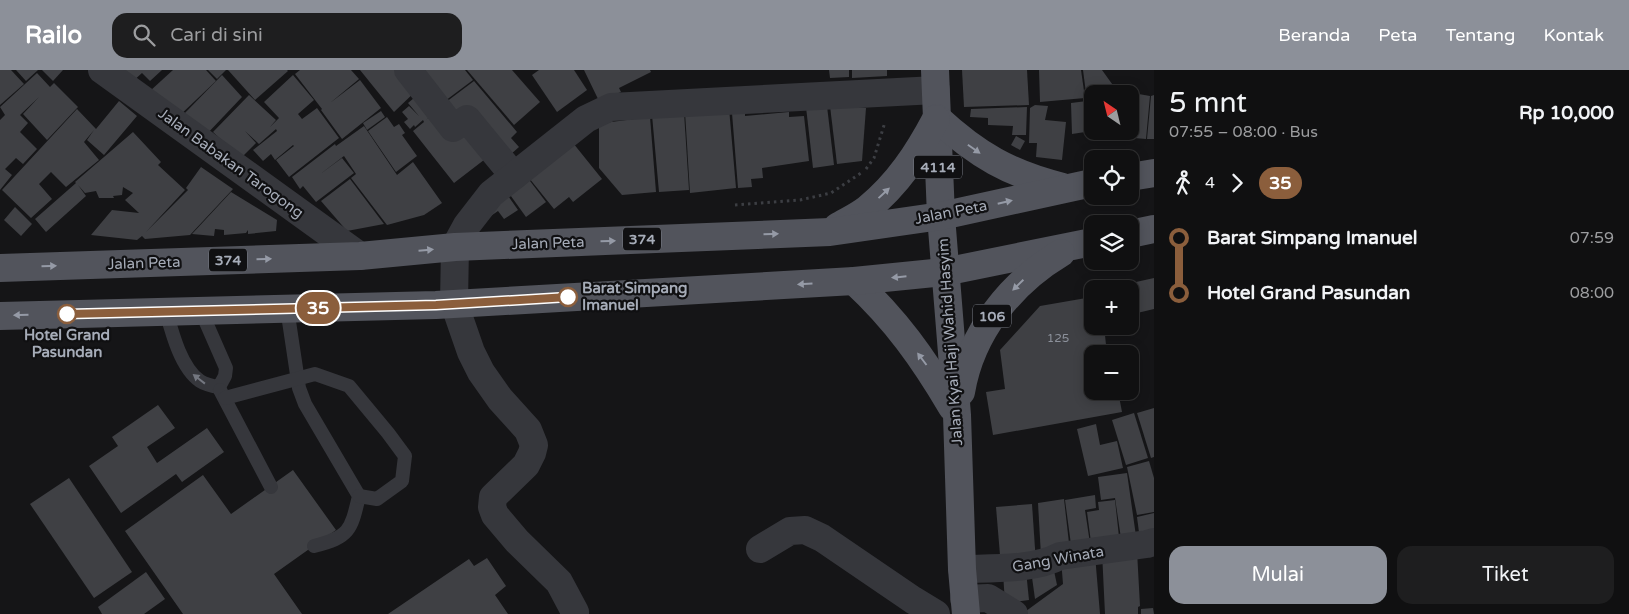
<!DOCTYPE html>
<html lang="id">
<meta charset="utf-8">
<style>
:root{--surface:#101011;--page:#1e1e1f;--text:#f1f3f6;--muted:#9c9d9f;--line:#303031;--accent:#8c9099}
body{margin:0;font-family:"Varela Round",sans-serif;background:var(--page);color:var(--text);height:100vh;display:flex;flex-direction:column;font-size:19px;white-space:nowrap}
*{box-sizing:border-box;margin:0}
p{font-size:16px;color:var(--muted)}
.icon{flex:none;width:28px;height:28px;fill:none;stroke:currentColor;stroke-width:2;stroke-linecap:round;stroke-linejoin:round}
.map{position:relative;flex:1;overflow:hidden}
.panel{display:flex;flex-direction:column;background:var(--surface);width:475px}
.panel>*{flex:none}
.badge{padding:0 10px;border-radius:16px;font-size:18px;line-height:32px}
.needle{width:32px;rotate:325deg}
.buttons{position:absolute;left:1084px;top:15px;display:grid;gap:10px}
.buttons a{display:grid;place-items:center;width:55px;height:55px;border-radius:10px;background:var(--surface);box-shadow:0 2px 12px #0003,0 0 0 1px var(--line);font-size:25px}
.map>.badge{position:absolute;translate:-50% -50%;box-shadow:0 0 0 2px #fff}
.legs{display:flex;align-items:center;gap:8px;height:55px;padding:0 15px;font-size:16px}
.legs p{margin-inline-start:auto}
.summary{display:flex;align-items:center;justify-content:space-between;height:85px;padding:0 15px}
h1{font-size:28px;font-weight:600;line-height:38px}
.cta{display:flex;gap:10px;margin-top:auto;padding:10px 15px}
.cta a{flex:1;height:58px;border-radius:15px;background:var(--accent);color:#fff;font-size:20px;font-weight:600;line-height:58px;text-align:center}
.cta a+a{background:var(--page);color:var(--text)}
ul{padding:0 15px;list-style:none}
li{display:flex;align-items:center;gap:18px;height:55px;font-size:19px}
li i{display:grid;place-items:center;width:8px;height:100%;margin:0 6px;background:currentColor}
li i::after{content:'';width:12px;height:12px;margin:-6px;border:4px solid;border-radius:50%;background:var(--surface)}
li p{margin-inline-start:auto}
li:first-child i{background:linear-gradient(#0000 50%,currentColor 0)}
li:last-child i{background:linear-gradient(currentColor 50%,#0000 0)}
header{display:flex;align-items:center;gap:30px;box-sizing:border-box;height:70px;padding:0 25px;background:var(--accent);color:#fff}
header strong{font-size:24px}
nav{display:flex;gap:28px;margin-inline-start:auto;font-size:18px}
.search{width:350px;height:45px;background:var(--page);display:flex;align-items:center;gap:12px;box-sizing:border-box;padding:0 18px;border-radius:15px;color:var(--muted);font-size:19px}
main{display:flex;flex:1;min-height:0}
.map>svg:first-child{display:block}
</style>
<header>
<strong>Railo</strong>
<div class="search"><svg class="icon" aria-label="search" viewBox="0 0 24 24"><circle cx="10" cy="10" r="6"/><path d="M15 15l6 6"/></svg>Cari di sini</div>
<nav><a>Beranda</a><a>Peta</a><a>Tentang</a><a>Kontak</a></nav>
</header>
<main>
<div class="map">
<svg width="1154" height="544" viewBox="0 0 1154 544">
<rect width="100%" height="100%" fill="#151517"/>
<g fill="#3f4044">
<path d="M 0,0 L 11,0 L 24,14 L 0,35 Z"/>
<path d="M 16,0 L 38,0 L 26,11 Z"/>
<path d="M 42,0 L 63,0 L 53,11 Z"/>
<path d="M 123,0 L 162,0 L 150,11 L 142,3 L 132,12 Z"/>
<path d="M 173,0 L 206,0 L 216,11 L 178,47 L 150,21 Z"/>
<path d="M 208,0 L 226,0 L 217,9 Z"/>
<path d="M 228,0 L 287,0 L 288,1 L 255,30 Z"/>
<path d="M 300,0 L 351,0 L 359,9 L 330,33 L 360,10 L 381,38 L 342,69 L 321,40 L 322,39 L 295,4 Z"/>
<path d="M 360,0 L 403,0 L 419,18 L 394,42 Z"/>
<path d="M 411,0 L 465,0 L 473,10 L 441,34 Z"/>
<path d="M 467,0 L 512,0 L 540,32 L 514,55 Z"/>
<path d="M 539,0 L 574,0 L 587,20 L 557,42 L 532,5 Z"/>
<path d="M 584,0 L 650,0 L 651,2 L 619,18 L 621,22 L 599,31 Z"/>
<path d="M 829,0 L 849,0 L 849,7 L 830,8 Z"/>
<path d="M 852,0 L 887,0 L 887,6 L 852,8 Z"/>
<path d="M 962,0 L 1027,0 L 1029,35 L 964,37 Z"/>
<path d="M 1039,0 L 1081,0 L 1085,28 L 1040,32 Z"/>
<path d="M 1083,0 L 1102,0 L 1115,18 L 1115,24 L 1092,24 L 1092,61 L 1072,64 L 1071,33 L 1087,31 Z"/>
<path d="M 37,3 L 50,17 L 54,13 L 78,37 L 47,70 L 23,44 L 39,27 L 20,45 L 28,53 L 20,62 L 37,79 L 23,94 L 16,88 L 5,99 L 12,105 L 0,120 L 0,50 L 5,45 L 0,37 Z"/>
<path d="M 222,5 L 242,27 L 205,66 L 183,45 Z"/>
<path d="M 293,5 L 314,30 L 298,44 L 302,49 L 317,38 L 339,68 L 289,107 L 276,90 L 294,76 L 293,75 L 275,90 L 271,84 L 263,91 L 253,80 L 277,61 L 276,59 L 259,74 L 245,61 L 256,73 L 241,88 L 213,62 L 249,25 L 276,50 L 270,57 L 279,48 L 264,32 Z"/>
<path d="M 474,11 L 517,62 L 511,68 L 519,77 L 503,91 L 442,35 Z"/>
<path d="M 1116,20 L 1150,26 L 1146,69 L 1122,67 L 1123,61 L 1130,61 L 1130,24 L 1116,24 Z"/>
<path d="M 420,23 L 435,41 L 426,50 L 436,41 L 493,83 L 454,113 L 413,61 L 424,52 L 423,50 L 415,57 L 414,55 L 410,59 L 404,52 L 408,49 L 402,42 L 409,36 L 419,46 L 408,33 Z"/>
<path d="M 1154,25 L 1154,69 L 1147,69 L 1151,26 Z"/>
<path d="M 119,31 L 137,46 L 104,85 L 87,70 L 94,60 L 84,72 L 99,90 L 66,117 L 51,102 L 39,114 L 52,129 L 31,148 L 2,120 L 77,39 L 96,59 Z"/>
<path d="M 1035,35 L 1048,36 L 1045,50 L 1066,52 L 1062,90 L 1036,87 L 1037,73 L 1029,73 L 1030,38 Z"/>
<path d="M 827,36 L 834,95 L 813,98 L 806,37 Z"/>
<path d="M 830,36 L 866,38 L 862,91 L 837,94 Z"/>
<path d="M 1027,37 L 1026,65 L 1012,65 L 1013,56 L 988,55 L 988,48 L 970,47 L 971,39 Z"/>
<path d="M 729,38 L 736,118 L 690,123 L 685,42 Z"/>
<path d="M 381,41 L 385,47 L 367,60 L 363,53 Z"/>
<path d="M 684,42 L 689,120 L 659,122 L 652,45 Z"/>
<path d="M 745,42 L 745,46 L 789,42 L 789,47 L 804,46 L 809,91 L 762,98 L 763,108 L 751,109 L 752,117 L 738,118 L 732,43 Z"/>
<path d="M 387,47 L 394,57 L 399,54 L 405,63 L 402,65 L 417,86 L 396,102 L 368,61 Z"/>
<path d="M 650,47 L 656,122 L 622,125 L 599,98 L 599,56 L 611,52 Z"/>
<path d="M 364,56 L 397,105 L 413,92 L 442,133 L 424,145 L 387,155 L 351,108 L 356,104 L 344,86 L 319,105 L 342,88 L 354,103 L 316,132 L 303,116 L 300,119 L 292,107 L 335,74 L 336,76 Z"/>
<path d="M 1100,61 L 1121,61 L 1121,68 L 1100,70 Z"/>
<path d="M 133,62 L 161,92 L 158,95 L 185,120 L 146,162 L 188,120 L 186,118 L 201,97 L 233,119 L 190,165 L 145,169 L 142,166 L 137,170 L 91,165 L 112,140 L 139,143 L 125,130 L 133,123 L 123,117 L 122,125 L 113,126 L 114,128 L 99,128 L 96,121 L 85,123 L 78,115 L 86,126 L 46,162 L 35,149 L 76,113 L 75,112 Z"/>
<path d="M 1016,66 L 1025,71 L 1020,80 L 1011,75 Z"/>
<path d="M 573,73 L 602,109 L 573,132 L 569,127 L 554,139 L 529,108 Z"/>
<path d="M 527,107 L 546,132 L 526,147 L 508,122 Z"/>
<path d="M 350,109 L 384,154 L 347,161 L 321,131 Z"/>
<path d="M 231,122 L 277,150 L 276,161 L 248,164 L 248,160 L 246,163 L 224,165 L 224,160 L 215,159 L 214,166 L 192,164 Z"/>
<path d="M 506,123 L 518,140 L 504,149 L 498,141 L 485,150 Z"/>
<path d="M 15,137 L 32,154 L 21,166 L 4,150 Z"/>
<path d="M 1154,208 L 1154,239 L 1133,244 L 1130,219 L 1128,219 L 1127,214 Z"/>
<path d="M 1092,227 L 1092,256 L 1104,256 L 1107,284 L 1092,284 L 1092,321 L 1118,321 L 1122,342 L 993,365 L 986,322 L 1005,319 L 1000,280 L 1040,236 Z"/>
<path d="M 158,335 L 175,358 L 147,377 L 157,393 L 207,358 L 224,382 L 182,412 L 176,404 L 121,443 L 89,396 L 118,376 L 112,367 Z"/>
<path d="M 1154,338 L 1154,387 L 1151,388 L 1137,343 Z"/>
<path d="M 1134,343 L 1148,388 L 1126,395 L 1112,350 Z"/>
<path d="M 1096,354 L 1100,375 L 1117,371 L 1123,398 L 1088,406 L 1077,359 Z"/>
<path d="M 1149,391 L 1154,408 L 1154,442 L 1137,445 L 1127,397 Z"/>
<path d="M 293,400 L 336,460 L 274,504 L 302,544 L 183,544 L 125,461 L 203,405 L 231,444 Z"/>
<path d="M 1127,403 L 1137,473 L 1122,475 L 1115,428 L 1101,430 L 1098,407 Z"/>
<path d="M 69,408 L 132,502 L 94,528 L 30,434 Z"/>
<path d="M 1095,425 L 1096,438 L 1085,440 L 1091,480 L 1072,482 L 1065,430 Z"/>
<path d="M 1064,429 L 1070,482 L 1041,486 L 1038,433 Z"/>
<path d="M 1115,430 L 1120,476 L 1092,480 L 1087,442 L 1099,440 L 1098,432 Z"/>
<path d="M 1032,434 L 1036,493 L 1001,497 L 996,437 Z"/>
<path d="M 1154,443 L 1154,467 L 1140,470 L 1137,447 Z"/>
<path d="M 1137,481 L 1140,536 L 1138,537 L 1138,544 L 1105,544 L 1102,482 Z"/>
<path d="M 1095,485 L 1100,544 L 1022,544 L 1063,514 L 1061,489 Z"/>
<path d="M 487,488 L 506,516 L 495,525 L 508,544 L 388,544 L 469,489 L 474,496 Z"/>
<path d="M 1053,496 L 1057,515 L 1035,529 L 1031,500 Z"/>
<path d="M 1026,501 L 1029,530 L 1005,533 L 1003,503 Z"/>
<path d="M 146,502 L 165,529 L 144,544 L 102,544 L 98,537 Z"/>
<path d="M 1153,538 L 1154,544 L 1141,544 L 1141,539 Z"/>
</g>
<g fill="none" stroke-linecap="round" stroke-linejoin="round">
<g stroke="#3c3e43" stroke-width="3" stroke-dasharray="2.5 4" stroke-linecap="butt">
<path d="M 866,99 L 874,88 L 885,52"/>
<path d="M 735,135 L 800,130 L 831,123 L 861,103"/>
</g>
<g stroke="#36373c" stroke-width="14">
<path d="M 287,238 L 299,318 L 305,334 L 359,426 C 351,460 350,467 314,476"/>
<path d="M 166,241 C 172,263 181,298 200,311 C 206,315 212,316 219,317 L 225,306 L 226,298 L 201,241"/>
<path d="M 220,320 L 271,417"/>
<path d="M 225,328 L 315,304 L 349,316 L 388,363 L 405,386 L 402,411 L 377,429 L 359,426"/>
</g>
<g stroke="#36373c" stroke-width="28">
<path d="M 102,0 L 360,186"/>
<path d="M 408,0 L 453,58 L 467,49 L 514,106"/>
<path d="M 760,479 L 790,461 L 805,460 L 822,468 L 913,530 L 936,544"/>
<path d="M 962,499 C 992,498 1034,500 1060,486 L 1147,474 L 1154,472"/>
<path d="M 964,529 L 988,528 L 1014,544"/>
<path d="M 574,544 L 575,542 L 559,512 L 517,471 L 495,445 L 492,437 L 493,427 L 526,395 L 532,383 L 534,375 L 528,360 L 500,329 L 481,302 L 471,282 L 454,233 L 455,177 L 467,155 L 491,124 L 586,49 L 611,37 L 936,20"/>
</g>
<g stroke="#52545c" stroke-width="28">
<path d="M 935,0 L 941,146 L 957,345 L 962,499 L 966,544"/>
<path d="M 937,48 C 977,85 1010,104 1063,117"/>
<path d="M 1130,107 L 1154,103"/>
<path d="M 837,157 C 847,151 858,146 867,139 C 898,114 918,83 936,49"/>
<path d="M 1130,164 L 1154,159"/>
<path d="M 0,198 L 360,186 L 455,177 L 830,162 L 941,146 L 1092,113"/>
<path d="M 854,211 C 896,250 923,288 952,337"/>
<path d="M 0,246 L 436,235 L 854,211 L 944,202 L 1092,172"/>
<path d="M 961,322 C 971,262 1011,213 1061,183"/>
</g>
</g>
<defs><path id="oneway-solid" d="M-6-.8H1V-3.2L6.5 0L1 3.2V.8H-6Z" transform="scale(1.25)"/></defs>
<g fill="#959aa6">
<use href="#oneway-solid" transform="translate(974 79) rotate(35)"/>
<use href="#oneway-solid" transform="translate(884 123) rotate(-43)"/>
<use href="#oneway-solid" transform="translate(1005 132) rotate(-13)"/>
<use href="#oneway-solid" transform="translate(771 164) rotate(-2)"/>
<use href="#oneway-solid" transform="translate(608 171) rotate(-2)"/>
<use href="#oneway-solid" transform="translate(426 180) rotate(-5)"/>
<use href="#oneway-solid" transform="translate(264 189) rotate(-2)"/>
<use href="#oneway-solid" transform="translate(49 196) rotate(-2)"/>
<use href="#oneway-solid" transform="translate(899 207) rotate(174)"/>
<use href="#oneway-solid" transform="translate(805 214) rotate(177)"/>
<use href="#oneway-solid" transform="translate(1018 215) rotate(136)"/>
<use href="#oneway-solid" transform="translate(21 245) rotate(178)"/>
<use href="#oneway-solid" transform="translate(922 289) rotate(-127)"/>
</g>
<use fill="#747780" href="#oneway-solid" transform="translate(199 309) rotate(-142)"/>
<g fill="none" stroke-linecap="round" stroke-linejoin="round">
<defs>
<path id="line-1" d="M 67,244 L 436,235 L 568,227"/>
</defs>
<use href="#line-1" stroke="#fff" stroke-width="11"/>
<use href="#line-1" stroke="#8b5e3c" stroke-width="8"/>
</g>
<g fill="#fff" stroke="#8b5e3c" stroke-width="2.5">
<circle cx="568" cy="227" r="9"/>
<circle cx="67" cy="244" r="9"/>
</g>
<g text-anchor="middle" dominant-baseline="central" stroke-width="4.5" stroke-linejoin="round" paint-order="stroke">
<g font-size="12" fill="#8c919b">
<text x="1058" y="268">125</text>
</g>
<g fill="#101012" stroke="#797d86" stroke-width="1">
<rect x="914" y="85.5" width="48" height="23" rx="4"/>
<rect x="623" y="157.5" width="38" height="23" rx="4"/>
<rect x="209" y="178.5" width="38" height="23" rx="4"/>
<rect x="973" y="234.5" width="38" height="23" rx="4"/>
</g>
<g font-size="14" font-weight="bold" fill="#a6acb8">
<text x="938" y="97">4114</text>
<text x="642" y="169">374</text>
<text x="228" y="190">374</text>
<text x="992" y="246">106</text>
</g>
<g font-size="15" fill="#a6acb8" stroke="#101012">
<text transform="translate(231 93) rotate(36)">Jalan Babakan Tarogong</text>
<text transform="translate(951 142) rotate(-11)">Jalan Peta</text>
<text transform="translate(548 173) rotate(-2)">Jalan Peta</text>
<text transform="translate(144 193) rotate(-2)">Jalan Peta</text>
<text transform="translate(950 272) rotate(-94)">Jalan Kyai Haji Wahid Hasyim</text>
<text transform="translate(1058 489) rotate(-10)">Gang Winata</text>
</g>
<g font-size="15" font-weight="bold" fill="#a6acb8" stroke="#101012" text-anchor="start">
<text x="582" y="218">Barat Simpang<tspan x="582" dy="17">Imanuel</tspan></text>
<text x="67" y="265" text-anchor="middle">Hotel Grand<tspan x="67" dy="17">Pasundan</tspan></text>
</g>
</g>
</svg>
<div class="buttons">
<a><svg class="needle" viewBox="-14 -14 28 28"><path d="M0-13l5 13h-10z" fill="#e53935"/><path d="M0 13l5-13h-10z" fill="#9c9d9f"/></svg></a>
<a><svg class="icon" aria-label="locate" viewBox="0 0 24 24"><circle cx="12" cy="12" r="6"/><path d="M12 2v4M12 18v4M2 12h4M18 12h4"/></svg></a>
<a><svg class="icon" aria-label="layers" viewBox="0 0 24 24"><path d="M12 4l9 5-9 5-9-5zM3 14l9 5 9-5"/></svg></a>
<a>+</a>
<a>−</a>
</div>
<b class="badge" style="left:318px;top:238px;background:#8b5e3c;color:#fff">35</b>
</div>
<section class="panel">
<div class="summary"><div><h1>5 mnt</h1><p>07:55 – 08:00 · Bus</p></div><b>Rp 10,000</b></div>
<div class="legs"><svg class="icon" aria-label="walk" viewBox="0 0 24 24"><circle cx="13" cy="4" r="2"/><path d="M13 8l-2 6 4 7M11 14l-3 7M7 12l3-4h3l4 4"/></svg>4<svg class="icon" aria-label="forward" viewBox="0 0 24 24"><path d="M9 5l7 7-7 7"/></svg><b class="badge" style="background:#8b5e3c;color:#fff">35</b></div>
<ul>
<li><i style="color:#8b5e3c"></i><b>Barat Simpang Imanuel</b><p>07:59</p></li>
<li><i style="color:#8b5e3c"></i><b>Hotel Grand Pasundan</b><p>08:00</p></li>
</ul>
<div class="cta"><a>Mulai</a><a>Tiket</a></div>
</section>
</main>
